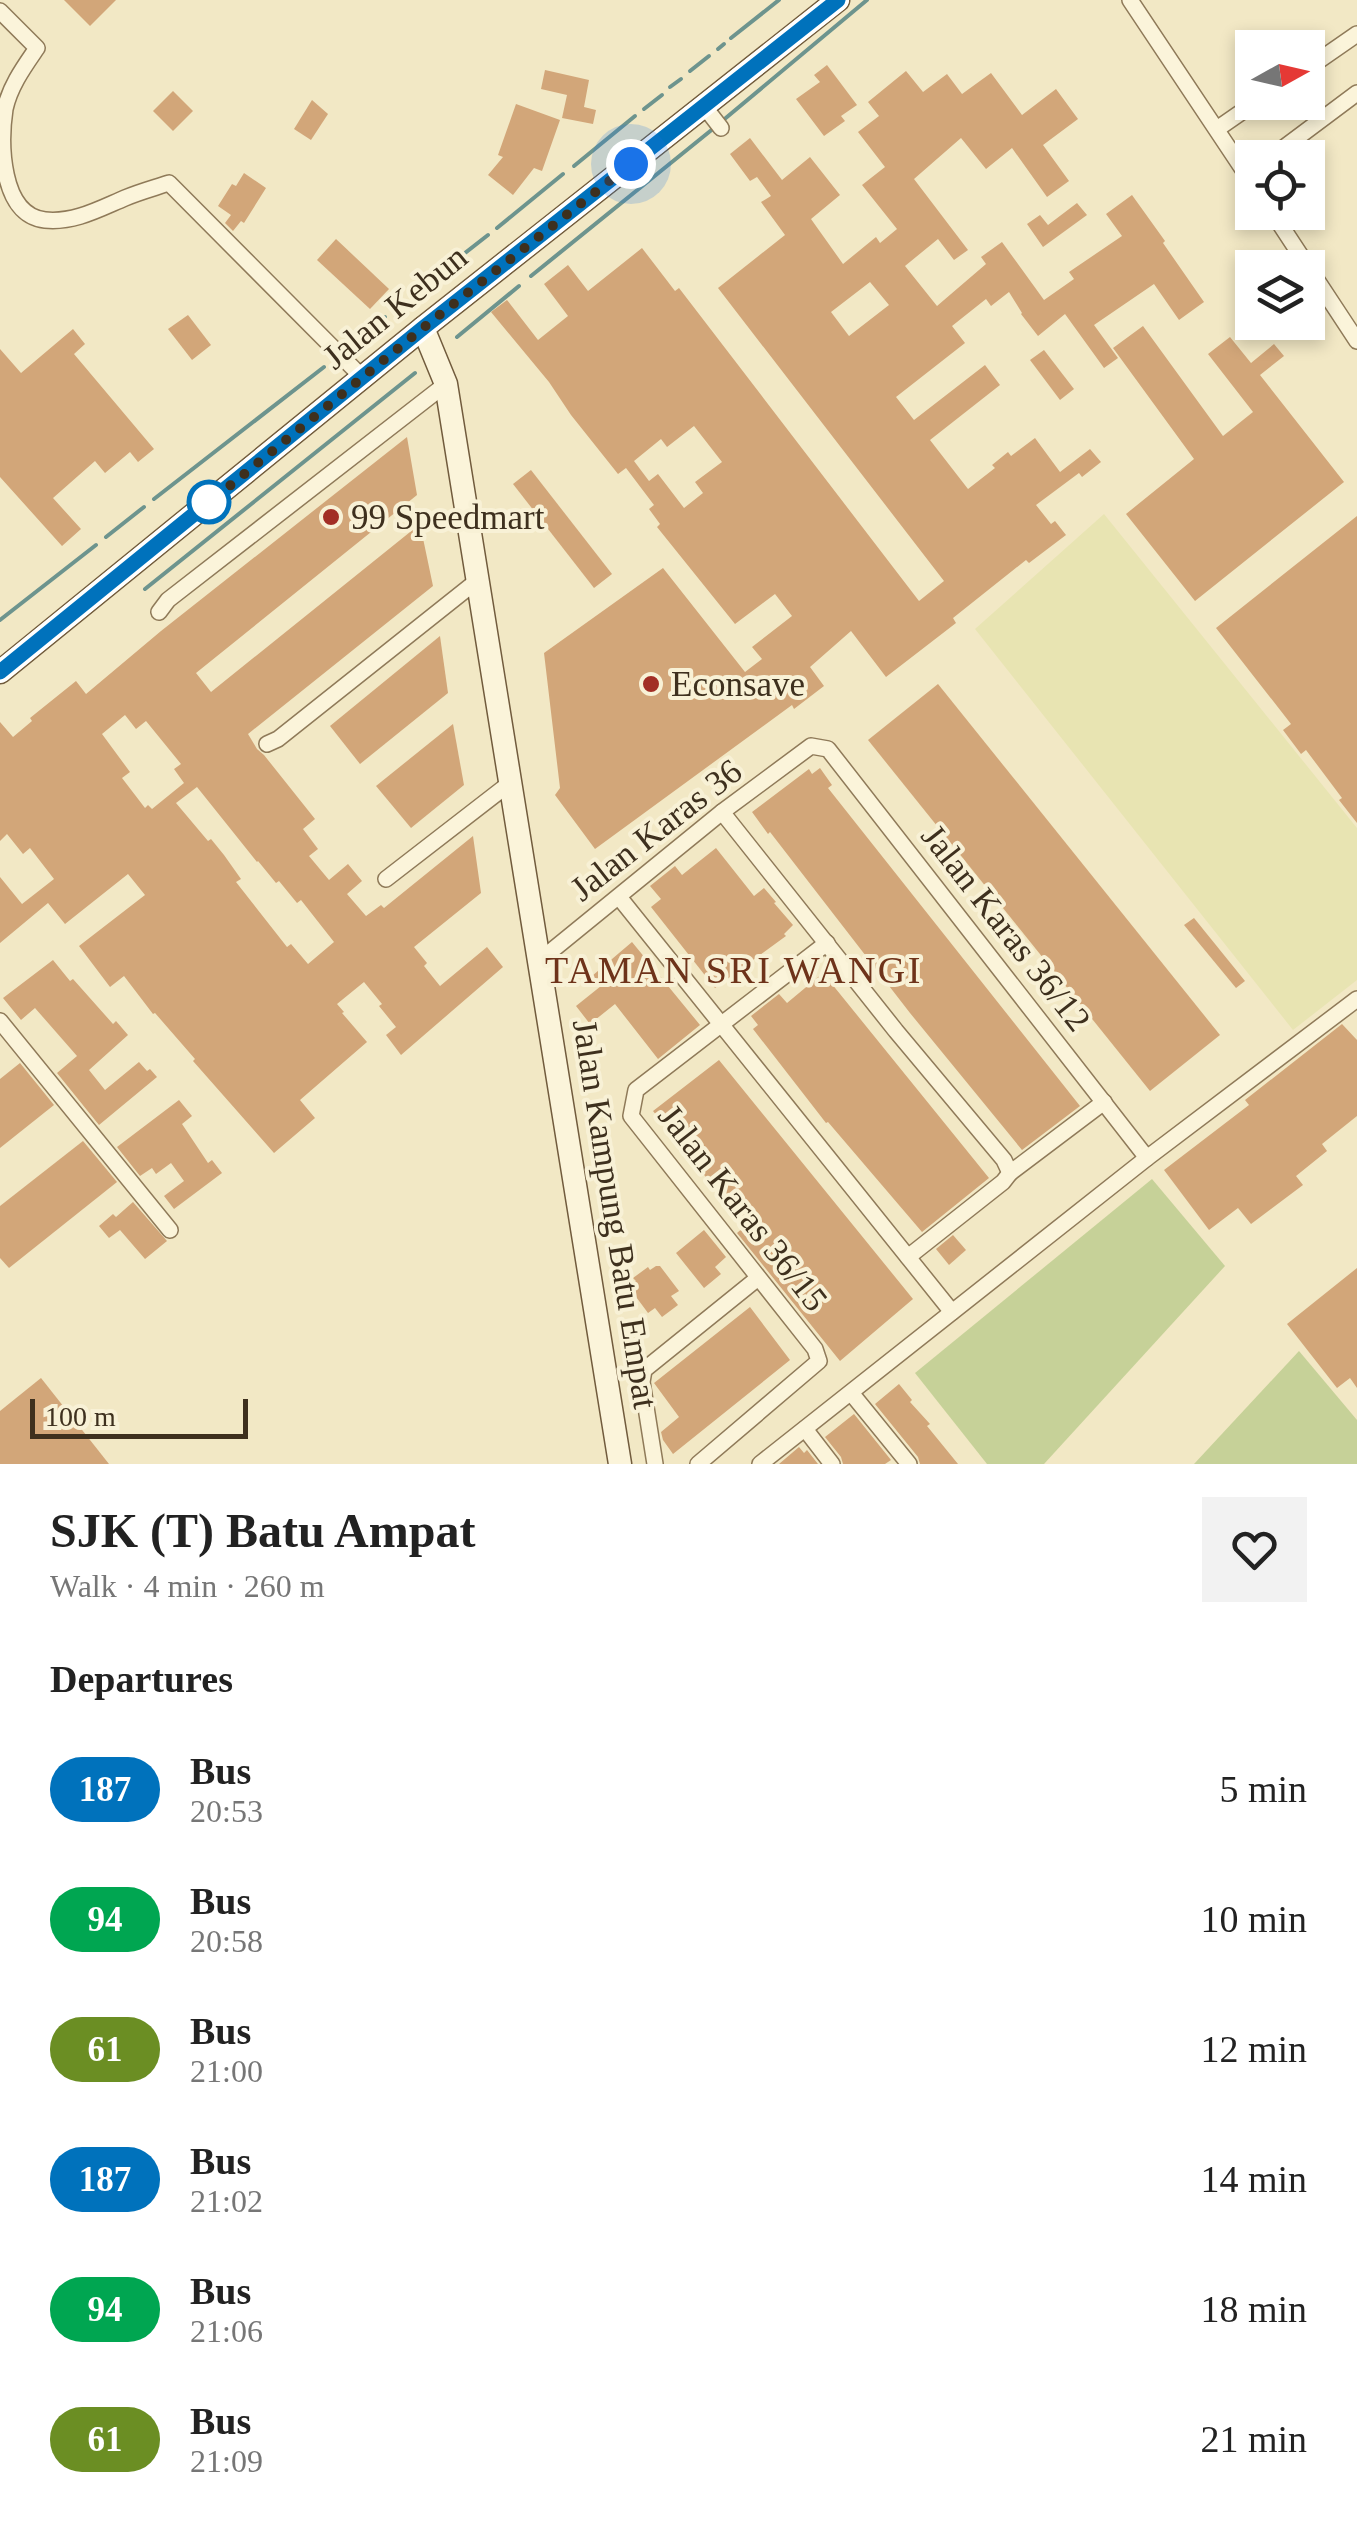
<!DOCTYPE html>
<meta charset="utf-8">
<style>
:root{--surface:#fff;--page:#f2f2f2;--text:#222;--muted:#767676}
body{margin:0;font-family:Georgia,serif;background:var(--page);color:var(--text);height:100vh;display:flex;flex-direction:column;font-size:38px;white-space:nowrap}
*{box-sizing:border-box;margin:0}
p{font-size:32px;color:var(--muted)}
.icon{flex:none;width:55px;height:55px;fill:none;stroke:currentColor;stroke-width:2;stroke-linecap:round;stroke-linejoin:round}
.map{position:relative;height:1464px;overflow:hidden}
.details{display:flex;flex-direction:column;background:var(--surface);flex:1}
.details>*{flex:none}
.badge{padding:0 20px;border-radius:32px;font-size:35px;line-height:65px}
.needle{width:65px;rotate:82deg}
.tools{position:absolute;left:1235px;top:30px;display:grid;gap:20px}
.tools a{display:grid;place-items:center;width:90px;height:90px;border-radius:0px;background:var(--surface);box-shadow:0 5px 15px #0003;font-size:50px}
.scale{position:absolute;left:30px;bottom:25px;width:218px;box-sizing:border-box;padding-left:10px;border:5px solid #3e301e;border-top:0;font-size:28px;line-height:35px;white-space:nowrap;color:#3e301e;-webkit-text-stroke:8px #f8f1d6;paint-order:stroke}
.you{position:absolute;width:50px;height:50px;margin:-25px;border:8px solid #fff;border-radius:50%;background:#1a73e8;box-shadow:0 0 0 15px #1a73e833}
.map>.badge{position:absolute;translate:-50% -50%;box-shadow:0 0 0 5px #fff}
h2{padding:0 50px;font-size:38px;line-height:90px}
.round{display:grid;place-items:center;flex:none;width:105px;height:105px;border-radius:0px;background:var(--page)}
.summary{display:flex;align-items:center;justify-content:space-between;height:170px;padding:0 50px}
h1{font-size:48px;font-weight:600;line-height:75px}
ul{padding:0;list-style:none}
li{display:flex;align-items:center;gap:30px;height:130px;padding:0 50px}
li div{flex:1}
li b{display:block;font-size:38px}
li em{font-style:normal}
li .badge{min-width:110px;font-weight:700;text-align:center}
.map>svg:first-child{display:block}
</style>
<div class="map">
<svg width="1357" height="1464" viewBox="0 0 1357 1464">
<rect width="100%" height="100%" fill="#f2e8c5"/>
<path fill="#e8e4b2" d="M 1104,514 L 1357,828 L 1357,980 L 1293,1030 L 975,629 Z"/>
<g fill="#c6d198">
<path d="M 1152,1179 L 1225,1266 L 1044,1464 L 987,1464 L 915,1373 Z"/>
<path d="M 1299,1351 L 1357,1420 L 1357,1464 L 1194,1464 Z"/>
</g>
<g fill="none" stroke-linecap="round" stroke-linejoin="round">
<g stroke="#6d948e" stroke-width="4">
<path d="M 731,38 L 779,0"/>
<path d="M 718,49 L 724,44"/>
<path d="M 690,71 L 709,56"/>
<path d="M 670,87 L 681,79"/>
<path d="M 644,109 L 662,95"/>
<path d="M 721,122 L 867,0"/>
<path d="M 574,166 L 635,116"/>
<path d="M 497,228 L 563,174"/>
<path d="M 442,271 L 488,235"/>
<path d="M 531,276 L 714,128"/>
<path d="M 413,295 L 432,279"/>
<path d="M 395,309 L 405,302"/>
<path d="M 457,337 L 519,286"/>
<path d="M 354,343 L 385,317"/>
<path d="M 154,499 L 324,367"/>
<path d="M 106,537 L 144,507"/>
<path d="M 145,589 L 415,373"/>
<path d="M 0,620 L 96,545"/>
</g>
</g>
<g fill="#d2a679" fill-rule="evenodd">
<path d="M 64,0 L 116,0 L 90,26 Z"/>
<path d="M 827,65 L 857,105 L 841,116 L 845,121 L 824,136 L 796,99 L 820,82 L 814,75 Z"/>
<path d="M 545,70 L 589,80 L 584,107 L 596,110 L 593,124 L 562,118 L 567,95 L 541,89 Z"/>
<path d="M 906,71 L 923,92 L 947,74 L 962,94 L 991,73 L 1022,115 L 1056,89 L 1078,119 L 1043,145 L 1069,181 L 1047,197 L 1012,148 L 986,169 L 961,138 L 914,179 L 968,250 L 954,260 L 938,239 L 905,266 L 937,306 L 986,264 L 981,257 L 1002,242 L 1044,300 L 1074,279 L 1069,272 L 1122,236 L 1106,214 L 1132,195 L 1165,241 L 1163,243 L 1204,302 L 1179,320 L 1154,284 L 1094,325 L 1118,358 L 1104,368 L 1065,314 L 1038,336 L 1021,314 L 1022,313 L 1009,292 L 991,306 L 986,299 L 952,326 L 965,343 L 896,397 L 914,420 L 985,365 L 1000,385 L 930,440 L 968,489 L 995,468 L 992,465 L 1008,452 L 1011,456 L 1035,438 L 1060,472 L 1090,449 L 1101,462 L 1082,477 L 1079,473 L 1036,505 L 1051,524 L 1055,521 L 1066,535 L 1029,563 L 1026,560 L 953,618 L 956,623 L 886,677 L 851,631 L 810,667 L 824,686 L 794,709 L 792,705 L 595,849 L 555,795 L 560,788 L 544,653 L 663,568 L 745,672 L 762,659 L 752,647 L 792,616 L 775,594 L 735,624 L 657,527 L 660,524 L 649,509 L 654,505 L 626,468 L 618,474 L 571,415 L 549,382 L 491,312 L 507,300 L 538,340 L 568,316 L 544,284 L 568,265 L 588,291 L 642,248 L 675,291 L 679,288 L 919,601 L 944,581 L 718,288 L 785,235 L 761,202 L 771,196 L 757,177 L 750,181 L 730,154 L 750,138 L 782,180 L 810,157 L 840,195 L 811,219 L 843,264 L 876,237 L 880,243 L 897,229 L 862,185 L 885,167 L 858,132 L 879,116 L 868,102 ZM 870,282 L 889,305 L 849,336 L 831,312 ZM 694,426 L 722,462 L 695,482 L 703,493 L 684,508 L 658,474 L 649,481 L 634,461 L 661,439 L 667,447 Z"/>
<path d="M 173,91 L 193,111 L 173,131 L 153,111 Z"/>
<path d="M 312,100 L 328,114 L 311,140 L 294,129 Z"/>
<path d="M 516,104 L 560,120 L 542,171 L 534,168 L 513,195 L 488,175 L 503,157 L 498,155 Z"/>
<path d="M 244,173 L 266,188 L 244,223 L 241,221 L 233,231 L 225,223 L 231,215 L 218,206 L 232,184 L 236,186 Z"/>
<path d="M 1077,203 L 1087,215 L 1043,247 L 1027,224 L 1040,215 L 1048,225 Z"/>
<path d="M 336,239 L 389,289 L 370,309 L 317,260 Z"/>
<path d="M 188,315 L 211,345 L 192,360 L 168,329 Z"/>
<path d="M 1143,326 L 1223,436 L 1253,412 L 1208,354 L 1230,337 L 1251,363 L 1274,344 L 1284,356 L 1260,375 L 1344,482 L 1195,601 L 1126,514 L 1194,459 L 1113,348 Z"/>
<path d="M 73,329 L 85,344 L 74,354 L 154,449 L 138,462 L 130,452 L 105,473 L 95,461 L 53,498 L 81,529 L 62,546 L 0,477 L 0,349 L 21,373 Z"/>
<path d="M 1044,350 L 1074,389 L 1060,400 L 1030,360 Z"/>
<path d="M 407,437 L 417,495 L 196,673 L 211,692 L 420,524 L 433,586 L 248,734 L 257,749 L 264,755 L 315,819 L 303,829 L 318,849 L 309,856 L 329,880 L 348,864 L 362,881 L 347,894 L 366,916 L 381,905 L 384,908 L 473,836 L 481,893 L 414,947 L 427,963 L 424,966 L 440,986 L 487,947 L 503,967 L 401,1055 L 386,1035 L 396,1027 L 379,1006 L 382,1004 L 364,982 L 337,1004 L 344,1012 L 342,1013 L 367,1042 L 300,1100 L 315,1118 L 274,1153 L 193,1061 L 195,1059 L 155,1013 L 153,1014 L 124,976 L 110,987 L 79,946 L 145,895 L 128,874 L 65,924 L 48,903 L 0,943 L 0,877 L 22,904 L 54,879 L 30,848 L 23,854 L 7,834 L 0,841 L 0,722 L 13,737 L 32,721 L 30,718 L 76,681 L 86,694 L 161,631 ZM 125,715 L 136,729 L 146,721 L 181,764 L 174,769 L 184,783 L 152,809 L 148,805 L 145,808 L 122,778 L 130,772 L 102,734 ZM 197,787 L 257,862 L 258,861 L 276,883 L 279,881 L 297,903 L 301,900 L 334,942 L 308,964 L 291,944 L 287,947 L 236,882 L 241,879 L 224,855 L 211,839 L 208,841 L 176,803 Z"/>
<path d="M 531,470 L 612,574 L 594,588 L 513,484 Z"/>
<path d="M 1357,516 L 1357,823 L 1339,800 L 1342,798 L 1306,750 L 1301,754 L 1283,730 L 1291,724 L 1216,628 Z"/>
<path d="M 440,636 L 448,693 L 360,764 L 330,726 Z"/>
<path d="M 938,684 L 1220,1035 L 1150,1091 L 868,740 Z"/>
<path d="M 453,724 L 464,785 L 411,828 L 376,786 Z"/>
<path d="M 820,768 L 832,785 L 828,788 L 1080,1106 L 1022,1150 L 910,1013 L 770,832 L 768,834 L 752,812 L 809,769 L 812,774 Z"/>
<path d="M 716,848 L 754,896 L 764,888 L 776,902 L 774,903 L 793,925 L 784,934 L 786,936 L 715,988 L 651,907 L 661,899 L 650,886 L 675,866 L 682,875 Z"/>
<path d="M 1194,918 L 1245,981 L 1236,988 L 1184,925 Z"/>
<path d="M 632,942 L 700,1025 L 658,1059 L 615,1004 L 590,1024 L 576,1006 L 601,986 L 592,976 Z"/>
<path d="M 53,960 L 70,981 L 73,979 L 113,1024 L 116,1021 L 128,1035 L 89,1070 L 105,1090 L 139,1062 L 147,1071 L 150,1069 L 157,1077 L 99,1125 L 57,1073 L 77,1056 L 35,1008 L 21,1020 L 3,998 Z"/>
<path d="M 823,973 L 989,1178 L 922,1232 L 828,1122 L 826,1123 L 753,1029 L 758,1025 L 751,1016 L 779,994 L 787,1003 Z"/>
<path d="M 1342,1024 L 1357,1040 L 1357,1116 L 1322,1144 L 1327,1151 L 1296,1176 L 1303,1185 L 1251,1224 L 1238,1208 L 1209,1230 L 1164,1170 L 1249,1105 L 1245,1100 Z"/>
<path d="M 719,1060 L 913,1299 L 840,1361 L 737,1233 L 745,1226 L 653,1111 Z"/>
<path d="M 20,1063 L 54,1105 L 0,1148 L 0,1079 Z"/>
<path d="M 179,1100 L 192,1116 L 182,1124 L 208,1163 L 212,1160 L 222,1173 L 174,1209 L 164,1196 L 184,1181 L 171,1163 L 156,1174 L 152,1168 L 140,1176 L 117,1147 Z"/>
<path d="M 83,1141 L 117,1182 L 9,1268 L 0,1258 L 0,1206 Z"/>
<path d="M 133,1202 L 167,1241 L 145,1259 L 120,1230 L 109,1238 L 99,1226 L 113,1214 L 116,1217 Z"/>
<path d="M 704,1230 L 726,1257 L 715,1267 L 721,1274 L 704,1288 L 676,1253 Z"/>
<path d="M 953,1235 L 966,1250 L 949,1265 L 936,1249 Z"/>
<path d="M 656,1266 L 660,1266 L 679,1291 L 671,1296 L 678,1305 L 662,1317 L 655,1308 L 648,1313 L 628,1286 L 636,1281 L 633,1278 L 648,1267 L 650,1270 Z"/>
<path d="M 1357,1268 L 1357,1388 L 1350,1378 L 1337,1388 L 1287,1324 Z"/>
<path d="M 750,1307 L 790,1360 L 673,1454 L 663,1440 L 661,1432 L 679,1417 L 654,1383 Z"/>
<path d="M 41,1378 L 109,1464 L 0,1464 L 0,1411 Z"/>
<path d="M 899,1384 L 912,1400 L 910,1402 L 930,1424 L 927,1426 L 958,1464 L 920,1464 L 918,1457 L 875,1404 Z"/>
<path d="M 854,1414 L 891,1460 L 885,1464 L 843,1464 L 841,1457 L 825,1437 Z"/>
<path d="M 799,1447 L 804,1453 L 807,1450 L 818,1464 L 779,1464 Z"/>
</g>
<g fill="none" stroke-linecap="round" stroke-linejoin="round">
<defs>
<g id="minor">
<path d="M 1130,0 L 1252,183"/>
<path d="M 0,11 L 37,48 C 24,67 10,86 5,109 C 0,142 0,215 45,220 C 74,223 99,209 125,198 C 139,192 154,188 169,183 L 363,378"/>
<path d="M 1308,68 L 1357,34"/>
<path d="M 704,106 L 721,128"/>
<path d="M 1217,129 L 1256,102"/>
<path d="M 1270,158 L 1357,93"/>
<path d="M 1272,212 L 1357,341"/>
<path d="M 159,612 L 168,600 L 446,384"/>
<path d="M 267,744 L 278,739 L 478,580"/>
<path d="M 722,812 L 896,1031 L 1004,1160 L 1010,1173"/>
<path d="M 386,879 L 510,783"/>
<path d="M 619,897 L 952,1312"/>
<path d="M 539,961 L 722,812 L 811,746 L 828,749 L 1147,1158"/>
<path d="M 0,1021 L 170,1230"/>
<path d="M 908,1257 L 1003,1182 L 1010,1173 L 1104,1102"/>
<path d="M 852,1394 L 909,1464"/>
<path d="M 805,1429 L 832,1464"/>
<path d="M 655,1464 L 642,1382 L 644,1370 L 758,1278"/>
<path d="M 698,1464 L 819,1361 L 815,1349 L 631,1116 L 636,1090 L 827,943"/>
<path d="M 760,1464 L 1147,1158 L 1357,999"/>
</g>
<g id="secondary">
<path d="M 423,328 L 446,384 L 620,1464"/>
<path d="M 0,672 L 423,328 L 838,0"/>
</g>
</defs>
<use href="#minor" stroke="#8f7a59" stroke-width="18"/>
<use href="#secondary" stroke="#715b3d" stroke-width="25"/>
<use href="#minor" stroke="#fbf4da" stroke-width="15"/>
<use href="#secondary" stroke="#fbf4da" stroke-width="22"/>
</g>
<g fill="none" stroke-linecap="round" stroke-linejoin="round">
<defs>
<path id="line" d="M 0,672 L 423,328 L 838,0"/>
</defs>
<use href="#line" stroke="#fff" stroke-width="22"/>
<use href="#line" stroke="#0072bc" stroke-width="15"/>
<path stroke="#3e301e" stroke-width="10" stroke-dasharray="0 18" d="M 209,502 L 199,511 L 423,328 L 631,164"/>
</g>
<circle fill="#fff" stroke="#0072bc" stroke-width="5" cx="209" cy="502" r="20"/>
<g fill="#a22e25" stroke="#f8f1d6" stroke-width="4">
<circle cx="331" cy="517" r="10"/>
<circle cx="651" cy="684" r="10"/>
</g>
<g text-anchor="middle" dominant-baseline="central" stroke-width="8" stroke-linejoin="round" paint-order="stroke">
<g font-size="35" fill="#3e301e" stroke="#f8f1d6">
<text transform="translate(395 307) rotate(-39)">Jalan Kebun</text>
<text transform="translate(656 830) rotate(-38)">Jalan Karas 36</text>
<text transform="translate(1006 928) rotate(52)">Jalan Karas 36/12</text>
<text transform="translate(743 1208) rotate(52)">Jalan Karas 36/15</text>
<text transform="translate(615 1214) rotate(81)">Jalan Kampung Batu Empat</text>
</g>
<g font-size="35" fill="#3e301e" stroke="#f8f1d6" text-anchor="start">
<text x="351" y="517">99 Speedmart</text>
<text x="671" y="684">Econsave</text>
</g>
<g font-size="38" letter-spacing="2.5" fill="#6e331a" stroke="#f8f1d6">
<text x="734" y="970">TAMAN SRI WANGI</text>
</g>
</g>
</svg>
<div class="tools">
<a><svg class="needle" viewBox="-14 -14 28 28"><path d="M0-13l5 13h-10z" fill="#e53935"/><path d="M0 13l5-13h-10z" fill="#767676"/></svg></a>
<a><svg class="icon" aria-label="locate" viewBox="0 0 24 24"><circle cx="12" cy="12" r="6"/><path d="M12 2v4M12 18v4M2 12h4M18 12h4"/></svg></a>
<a><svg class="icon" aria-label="layers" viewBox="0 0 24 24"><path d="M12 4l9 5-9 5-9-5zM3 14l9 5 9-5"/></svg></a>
</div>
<div class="scale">100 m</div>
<div class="you" style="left:631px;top:164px"></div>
</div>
<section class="details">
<div class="summary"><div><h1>SJK (T) Batu Ampat</h1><p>Walk · 4 min · 260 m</p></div><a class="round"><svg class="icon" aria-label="heart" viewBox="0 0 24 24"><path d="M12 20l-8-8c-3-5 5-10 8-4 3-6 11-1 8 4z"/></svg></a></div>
<h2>Departures</h2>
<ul>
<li><span class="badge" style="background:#0072bc;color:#fff">187</span><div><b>Bus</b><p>20:53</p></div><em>5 min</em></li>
<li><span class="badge" style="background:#00a651;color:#fff">94</span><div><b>Bus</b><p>20:58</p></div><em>10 min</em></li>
<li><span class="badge" style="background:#6b8e23;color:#fff">61</span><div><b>Bus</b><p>21:00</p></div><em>12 min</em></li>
<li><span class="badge" style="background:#0072bc;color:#fff">187</span><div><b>Bus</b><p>21:02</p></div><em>14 min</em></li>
<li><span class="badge" style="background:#00a651;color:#fff">94</span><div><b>Bus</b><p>21:06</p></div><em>18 min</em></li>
<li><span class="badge" style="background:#6b8e23;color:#fff">61</span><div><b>Bus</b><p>21:09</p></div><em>21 min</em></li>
</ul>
</section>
